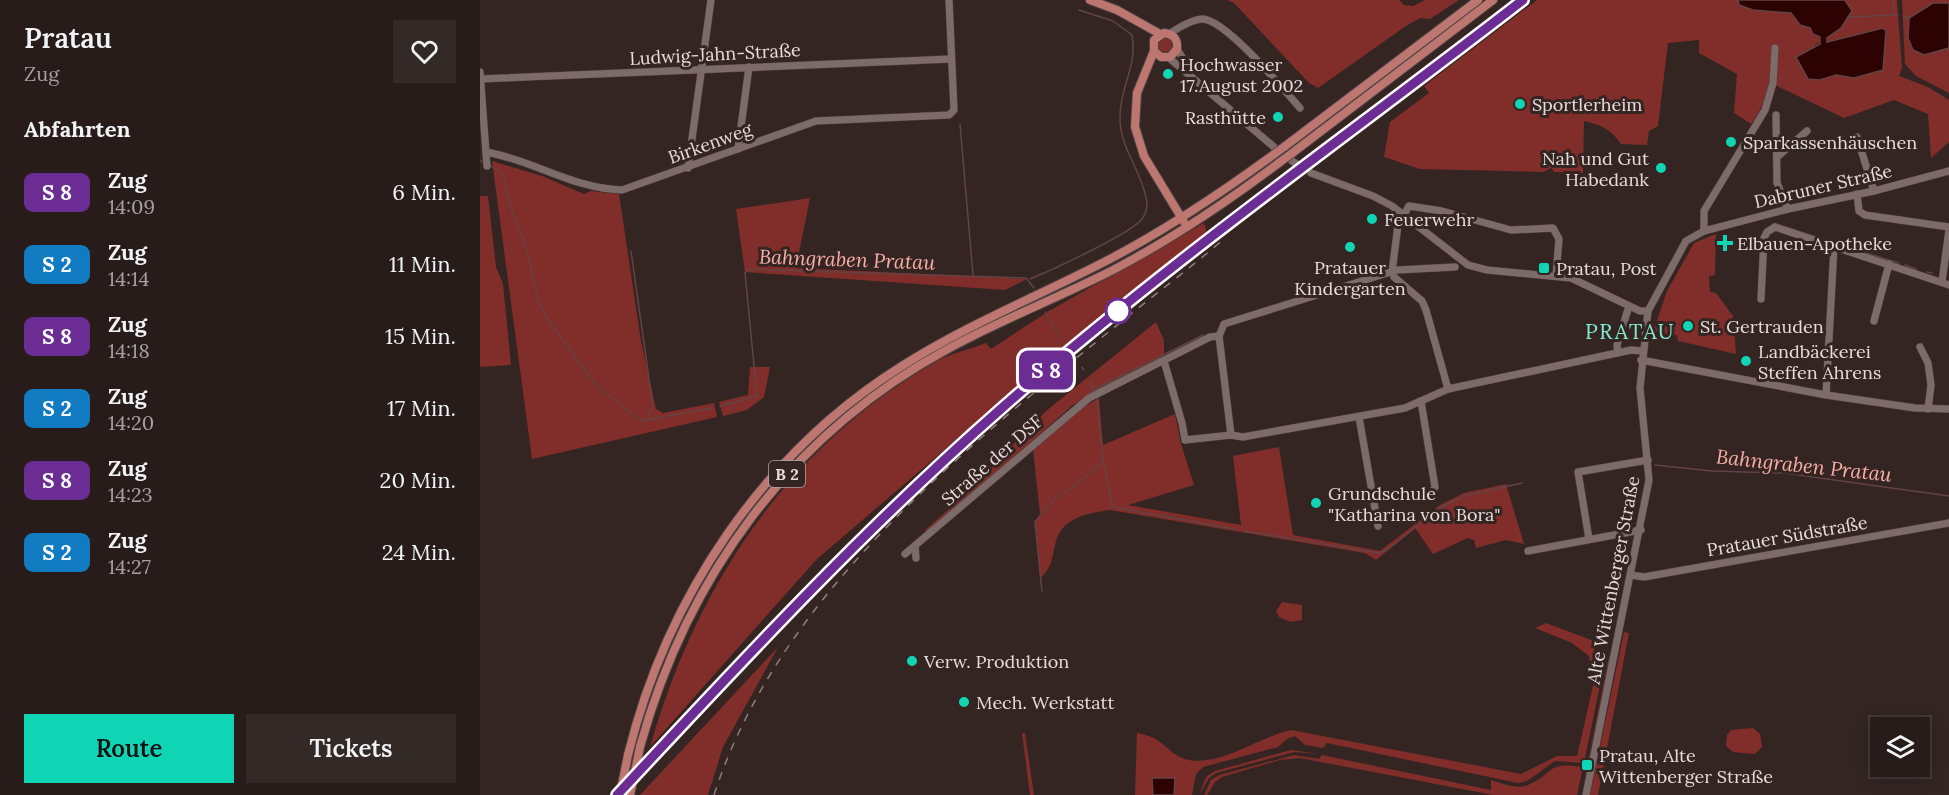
<!DOCTYPE html>
<html lang="de">
<meta charset="utf-8">
<style>
:root{--surface:#271c1a;--page:#332927;--text:#f1f3f6;--muted:#a4a1a2;--line:#433a39;--accent:#10d5b4}
body{margin:0;font-family:Lora,serif;background:var(--page);color:var(--text);height:100vh;display:flex;flex-direction:column;font-size:22px;white-space:nowrap}
*{box-sizing:border-box;margin:0}
p{font-size:20px;color:var(--muted)}
.icon{flex:none;width:33px;height:33px;fill:none;stroke:currentColor;stroke-width:2;stroke-linecap:round;stroke-linejoin:round}
.map{position:relative;flex:1;overflow:hidden}
.sheet{display:flex;flex-direction:column;background:var(--surface);width:480px}
.sheet>*{flex:none}
.badge{padding:0 12px;border-radius:9px;font-size:21px;line-height:39px}
.fabs{position:absolute;left:1390px;top:717px;display:grid;gap:12px}
.fabs a{display:grid;place-items:center;width:60px;height:60px;border-radius:0px;background:var(--surface);box-shadow:0 3px 15px #0003,0 0 0 2px var(--line);font-size:30px}
.map>.badge{position:absolute;translate:-50% -50%;box-shadow:0 0 0 3px #fff}
h2{padding:0 24px;font-size:22px;line-height:54px}
.round{display:grid;place-items:center;flex:none;width:63px;height:63px;border-radius:0px;background:var(--page)}
.head{display:flex;align-items:center;justify-content:space-between;height:102px;padding:0 24px}
h1{font-size:28px;font-weight:600;line-height:45px}
.cta{display:flex;gap:12px;margin-top:auto;padding:12px 24px}
.cta a{flex:1;height:69px;border-radius:0px;background:var(--accent);color:#111;font-size:24px;font-weight:600;line-height:69px;text-align:center}
.cta a+a{background:var(--page);color:var(--text)}
ul{padding:0;list-style:none}
li{display:flex;align-items:center;gap:18px;height:72px;padding:0 24px}
li div{flex:1}
li b{display:block;font-size:22px}
li em{font-style:normal}
li .badge{min-width:66px;font-weight:700;text-align:center}
main{display:flex;flex:1;min-height:0}
.map>svg:first-child{display:block}
</style>
<main>
<section class="sheet">
<div class="head"><div><h1>Pratau</h1><p>Zug</p></div><a class="round"><svg class="icon" aria-label="heart" viewBox="0 0 24 24"><path d="M12 20l-8-8c-3-5 5-10 8-4 3-6 11-1 8 4z"/></svg></a></div>
<h2>Abfahrten</h2>
<ul>
<li><span class="badge" style="background:#6b2c94;color:#fff">S 8</span><div><b>Zug</b><p>14:09</p></div><em>6 Min.</em></li>
<li><span class="badge" style="background:#107bc0;color:#fff">S 2</span><div><b>Zug</b><p>14:14</p></div><em>11 Min.</em></li>
<li><span class="badge" style="background:#6b2c94;color:#fff">S 8</span><div><b>Zug</b><p>14:18</p></div><em>15 Min.</em></li>
<li><span class="badge" style="background:#107bc0;color:#fff">S 2</span><div><b>Zug</b><p>14:20</p></div><em>17 Min.</em></li>
<li><span class="badge" style="background:#6b2c94;color:#fff">S 8</span><div><b>Zug</b><p>14:23</p></div><em>20 Min.</em></li>
<li><span class="badge" style="background:#107bc0;color:#fff">S 2</span><div><b>Zug</b><p>14:27</p></div><em>24 Min.</em></li>
</ul>
<div class="cta"><a>Route</a><a>Tickets</a></div>
</section>
<div class="map">
<svg width="1469" height="795" viewBox="0 0 1469 795">
<rect width="100%" height="100%" fill="#342523"/>
<g fill="#812d29">
<path d="M 747,0 L 919,0 L 924,5 L 933,6 L 945,0 L 979,0 L 950,19 L 940,18 L 926,26 L 838,88 L 829,83 L 754,3 Z"/>
<path d="M 1057,0 L 1258,0 L 1259,5 L 1273,10 L 1311,12 C 1319,25 1333,28 1341,41 L 1335,45 L 1340,80 L 1356,75 L 1374,78 L 1372,37 L 1347,42 L 1347,38 L 1361,28 L 1372,11 L 1365,0 L 1417,0 L 1422,68 L 1419,76 L 1448,87 L 1469,100 L 1469,142 L 1451,158 L 1448,114 L 1414,100 L 1364,118 L 1295,85 L 1299,48 L 1292,46 C 1294,73 1288,102 1271,124 L 1254,113 L 1257,74 L 1219,53 L 1219,40 L 1188,43 L 1178,126 L 1169,131 L 1167,145 L 1141,144 C 1131,129 1121,125 1104,121 L 1103,173 L 1074,172 L 1071,168 L 1063,172 L 940,169 L 904,157 L 910,122 L 949,93 L 944,86 Z"/>
<path d="M 1422,0 L 1469,0 L 1469,3 L 1453,3 L 1444,55 L 1469,48 L 1469,93 L 1436,76 L 1425,64 Z"/>
<circle cx="685" cy="45" r="7"/>
<path d="M 12,161 L 62,176 L 104,194 L 111,191 L 139,194 L 161,341 L 176,409 L 183,413 L 234,403 L 237,417 L 52,459 Z"/>
<path d="M 0,196 L 8,196 L 16,267 L 23,284 L 31,365 L 0,367 Z"/>
<path d="M 330,198 L 316,268 L 547,279 L 525,290 L 265,272 L 256,209 Z"/>
<path d="M 724,223 L 727,233 L 634,304 L 336,560 L 170,747 C 217,583 309,445 459,360 C 472,353 491,349 506,343 L 511,349 L 569,311 Z"/>
<path d="M 1236,234 L 1235,275 L 1229,276 L 1230,292 L 1236,293 L 1253,316 L 1256,354 L 1198,341 L 1197,335 L 1173,332 L 1187,291 L 1214,243 Z"/>
<path d="M 676,322 L 684,340 L 684,356 L 593,405 L 448,532 L 445,530 L 503,479 L 511,467 L 566,411 Z"/>
<path d="M 270,367 L 290,367 L 284,397 L 267,410 L 243,416 L 239,402 L 268,395 Z"/>
<path d="M 619,398 L 623,445 L 695,414 L 701,444 L 714,485 L 648,505 L 761,525 L 753,456 L 799,447 L 813,535 L 900,551 L 960,505 L 984,493 L 1026,484 L 1044,544 L 1026,540 L 996,548 L 994,540 L 988,538 L 953,554 L 935,528 L 896,560 L 885,553 L 630,510 C 609,513 583,517 576,541 C 571,559 574,564 560,579 L 555,521 L 560,514 L 553,450 L 600,409 Z"/>
<path d="M 802,602 L 822,605 L 822,620 L 810,622 L 799,617 L 796,611 Z"/>
<path d="M 1066,623 L 1114,641 L 1115,656 L 1126,656 L 1104,763 L 1075,761 L 1047,781 L 1038,783 L 847,743 L 843,748 L 825,745 L 815,736 L 807,739 L 798,747 L 723,767 L 716,774 L 712,795 L 694,795 L 695,785 L 673,778 L 673,795 L 655,795 L 657,733 C 686,738 685,752 705,759 C 737,769 781,736 811,730 L 1041,774 L 1077,756 L 1097,756 L 1114,682 L 1109,656 L 1092,643 L 1055,628 Z"/>
<path d="M 1144,632 L 1149,633 L 1118,795 L 1110,795 Z"/>
<path d="M 298,647 L 243,747 L 228,795 L 160,795 Z"/>
<path d="M 1129,657 L 1130,658 L 1101,795 Z"/>
<path d="M 1273,728 L 1280,734 L 1282,747 L 1275,754 L 1253,752 L 1246,746 L 1247,735 L 1251,730 Z"/>
<path d="M 542,733 L 545,733 L 554,795 L 550,795 Z"/>
<path d="M 811,750 L 839,754 L 814,752 L 736,773 L 729,778 L 719,795 L 726,777 L 735,771 Z"/>
<path d="M 814,755 L 839,759 L 842,755 L 1011,790 L 1011,780 C 1021,783 1038,790 1048,785 C 1075,773 1066,761 1103,767 L 1097,795 L 1013,795 L 820,758 L 800,760 L 742,777 L 735,782 L 727,795 L 724,795 L 731,780 L 739,775 Z"/>
</g>
<g fill="#2d0203" stroke="#644344" stroke-width="1.5">
<path d="M 1258,0 L 1365,0 L 1372,11 L 1361,28 L 1347,38 L 1347,42 L 1403,28 L 1406,31 L 1403,70 L 1374,78 L 1356,75 L 1340,80 L 1328,79 L 1316,57 L 1340,44 L 1340,37 L 1333,34 L 1330,28 L 1320,25 L 1311,13 L 1273,10 L 1259,5 Z"/>
<path d="M 1453,3 L 1469,3 L 1469,48 L 1444,55 L 1433,50 L 1428,38 L 1429,18 Z"/>
<path d="M 672,778 L 695,778 L 694,795 L 673,795 Z"/>
</g>
<g fill="none" stroke-linecap="round" stroke-linejoin="round">
<g stroke="#644344" stroke-width="1.5">
<path d="M 1414,0 L 1414,14"/>
<path d="M 1423,16 L 1430,18"/>
<path d="M 1368,17 L 1418,15"/>
<path d="M 480,124 L 493,275"/>
<path d="M 0,160 L 2,162"/>
<path d="M 11,166 L 23,175 L 32,212 L 47,249 L 58,301 L 66,317 L 116,385 L 161,421 L 231,408"/>
<path d="M 1306,227 L 1363,246"/>
<path d="M 1366,247 L 1419,263"/>
<path d="M 151,251 L 173,407 L 166,421"/>
<path d="M 1425,265 L 1436,269"/>
<path d="M 1447,272 L 1452,273"/>
<path d="M 550,279 C 572,270 650,234 662,219 C 667,212 668,205 666,197 C 660,169 641,149 640,120 C 639,89 658,65 652,35 L 633,21 L 599,10"/>
<path d="M 565,312 L 580,338"/>
<path d="M 602,367 L 604,370"/>
<path d="M 610,381 L 613,390 L 723,335"/>
<path d="M 617,400 L 623,461 L 633,507 L 755,529"/>
<path d="M 240,406 L 277,396 L 265,273 L 268,269 L 546,278 L 554,288"/>
<path d="M 1175,465 L 1232,471 L 1304,473 L 1469,496"/>
<path d="M 765,531 L 899,553 L 907,550 L 961,507 L 985,496 L 1042,483"/>
<path d="M 562,591 L 555,522 L 576,498 L 597,484 L 622,462"/>
</g>
<defs>
<g id="minor">
<path d="M 689,34 C 698,28 712,19 723,19 C 747,21 803,89 820,108"/>
<path d="M 697,49 L 710,70"/>
<path d="M 688,57 L 794,147"/>
<path d="M 0,72 L 7,166"/>
<path d="M 0,79 L 471,59"/>
<path d="M 1296,115 L 1297,183 L 1308,209"/>
<path d="M 1377,137 L 1394,191"/>
<path d="M 258,149 L 269,67"/>
<path d="M 6,152 C 53,160 94,189 142,190 L 336,121 L 469,115 L 474,110 L 469,0"/>
<path d="M 1297,157 L 1327,131"/>
<path d="M 812,161 L 820,166"/>
<path d="M 208,168 L 231,0"/>
<path d="M 831,173 L 893,196 L 912,206 L 988,265 L 1007,270 L 1091,278 L 1160,311 L 1168,311"/>
<path d="M 1377,194 L 1379,211 L 1385,215 L 1469,227"/>
<path d="M 1295,227 L 1469,285"/>
<path d="M 1224,231 L 1224,211 L 1285,110 L 1293,83 L 1295,48"/>
<path d="M 1462,282 L 1469,230"/>
<path d="M 1281,299 L 1284,238 L 1287,232 L 1295,227"/>
<path d="M 1394,321 L 1409,264"/>
<path d="M 1440,347 L 1448,363 L 1451,385 L 1448,409"/>
<path d="M 1138,353 L 1137,345 L 1149,306"/>
<path d="M 1161,360 L 1346,395 L 1435,408 L 1469,409"/>
<path d="M 684,361 L 702,423 L 705,440 L 751,435 L 763,437 L 925,408 L 968,389 L 1151,350 L 1162,351"/>
<path d="M 968,389 L 946,310 L 942,301 L 914,277 L 912,272 L 918,225 L 929,206 L 962,211 L 1031,230 L 1073,228 L 1079,239 L 1076,276"/>
<path d="M 1346,395 L 1354,246"/>
<path d="M 941,401 L 955,487 L 949,498"/>
<path d="M 879,417 L 898,526"/>
<path d="M 751,435 L 739,336 L 744,324 L 917,270 L 975,267"/>
<path d="M 1109,539 L 1098,472 L 1168,460"/>
<path d="M 435,546 L 436,558"/>
<path d="M 1048,551 L 1161,530"/>
<path d="M 425,554 L 609,398 L 730,337 L 739,336"/>
<path d="M 1151,575 L 1164,577 L 1469,523"/>
<path d="M 1106,795 L 1169,480 L 1160,388 L 1168,311 L 1206,241 L 1224,231 L 1308,209 L 1394,191 L 1469,171"/>
</g>
<g id="major">
<path d="M 610,0 L 637,10 L 680,34"/>
<path d="M 674,51 L 681,57 L 690,57 L 697,49 C 698,40 694,34 684,33 L 674,40 L 674,51 L 657,93 L 655,127 L 664,156 L 704,222"/>
<path d="M 804,147 L 998,0"/>
<path d="M 811,154 L 1013,0"/>
<path d="M 160,747 C 207,577 310,435 466,350 C 520,320 578,298 633,270 C 692,239 747,202 800,162"/>
<path d="M 148,755 C 187,597 283,453 422,366 C 488,324 561,295 630,259 C 687,229 741,193 793,155"/>
</g>
</defs>
<use href="#minor" stroke="#504442" stroke-width="8"/>
<use href="#major" stroke="#504442" stroke-width="10"/>
<use href="#minor" stroke="#7d6b69" stroke-width="7"/>
<use href="#major" stroke="#bd7770" stroke-width="8"/>
<g stroke="#8c7f7e" stroke-width="1.5" stroke-dasharray="8 8" stroke-linecap="butt">
<path d="M 161,770 C 276,643 394,520 523,407 C 688,262 869,134 1043,0"/>
<path d="M 234,795 C 299,594 487,446 646,318 C 679,291 713,266 745,238"/>
</g>
<defs>
<g id="major-bridge">
<path d="M 793,155 L 804,147"/>
<path d="M 800,162 L 811,154"/>
<path d="M 140,795 L 148,755"/>
<path d="M 150,795 L 160,747"/>
</g>
</defs>
<use href="#major-bridge" stroke="#504442" stroke-width="10" stroke-linecap="butt"/>
<use href="#major-bridge" stroke="#bd7770" stroke-width="8"/>
</g>
<g fill="none" stroke-linecap="round" stroke-linejoin="round">
<defs>
<path id="line" d="M 137,795 C 262,661 385,528 522,408 C 688,262 869,135 1043,0"/>
</defs>
<use href="#line" stroke="#fff" stroke-width="14"/>
<use href="#line" stroke="#6b2c94" stroke-width="9"/>
</g>
<g fill="#10d5b4" stroke="#342523" stroke-width="2">
<circle cx="688" cy="74" r="6"/>
<circle cx="1040" cy="104" r="6"/>
<circle cx="798" cy="117" r="6"/>
<circle cx="1251" cy="142" r="6"/>
<circle cx="1181" cy="168" r="6"/>
<circle cx="892" cy="219" r="6"/>
<path d="M1242 234h6v6h6v6h-6v6h-6v-6h-6v-6h6z"/>
<circle cx="870" cy="247" r="6"/>
<rect x="1058" y="262" width="12" height="12" rx="3"/>
<circle cx="1208" cy="326" r="6"/>
<circle cx="1266" cy="361" r="6"/>
<circle cx="836" cy="503" r="6"/>
<circle cx="432" cy="661" r="6"/>
<circle cx="484" cy="702" r="6"/>
<rect x="1101" y="759" width="12" height="12" rx="3"/>
</g>
<circle fill="#fff" stroke="#6b2c94" stroke-width="3" cx="638" cy="311" r="12"/>
<g text-anchor="middle" dominant-baseline="central" stroke-width="6" stroke-linejoin="round" paint-order="stroke">
<rect fill="#342523" stroke="#b1a5a4" stroke-width="1.5" x="289" y="461" width="36" height="26" rx="4.5"/>
<g font-size="16" font-weight="bold" fill="#e6dcdb">
<text x="307" y="474">B 2</text>
</g>
<g font-size="18" fill="#e6dcdb" stroke="#342523">
<text transform="translate(235 54) rotate(-3)">Ludwig-Jahn-Straße</text>
<text transform="translate(230 143) rotate(-20)">Birkenweg</text>
<text transform="translate(1343 186) rotate(-13)">Dabruner Straße</text>
<text transform="translate(512 460) rotate(-41)">Straße der DSF</text>
<text transform="translate(1307 536) rotate(-10)">Pratauer Südstraße</text>
<text transform="translate(1133 580) rotate(-79)">Alte Wittenberger Straße</text>
</g>
<g font-size="18" fill="#e6dcdb" stroke="#342523" text-anchor="start">
<text x="700" y="64">Hochwasser<tspan x="700" dy="21">17.August 2002</tspan></text>
<text x="1052" y="104">Sportlerheim</text>
<text x="786" y="117" text-anchor="end">Rasthütte</text>
<text x="1263" y="142">Sparkassenhäuschen</text>
<text x="1169" y="158" text-anchor="end">Nah und Gut<tspan x="1169" dy="21">Habedank</tspan></text>
<text x="904" y="219">Feuerwehr</text>
<text x="1257" y="243">Elbauen-Apotheke</text>
<text x="870" y="267" text-anchor="middle">Pratauer<tspan x="870" dy="21">Kindergarten</tspan></text>
<text x="1076" y="268">Pratau, Post</text>
<text x="1220" y="326">St. Gertrauden</text>
<text x="1278" y="351">Landbäckerei<tspan x="1278" dy="21">Steffen Ahrens</tspan></text>
<text x="848" y="493">Grundschule<tspan x="848" dy="21">"Katharina von Bora"</tspan></text>
<text x="444" y="661">Verw. Produktion</text>
<text x="496" y="702">Mech. Werkstatt</text>
<text x="1119" y="755">Pratau, Alte<tspan x="1119" dy="21">Wittenberger Straße</tspan></text>
</g>
<g font-size="20" font-style="italic" fill="#f9aea6" stroke="#342523">
<text transform="translate(367 259) rotate(2)">Bahngraben Pratau</text>
<text transform="translate(1324 465) rotate(6)">Bahngraben Pratau</text>
</g>
<g font-size="21" letter-spacing="1.5" fill="#85e8d0" stroke="#342523">
<text x="1150" y="331">PRATAU</text>
</g>
</g>
</svg>
<div class="fabs">
<a><svg class="icon" aria-label="layers" viewBox="0 0 24 24"><path d="M12 4l9 5-9 5-9-5zM3 14l9 5 9-5"/></svg></a>
</div>
<b class="badge" style="left:566px;top:370px;background:#6b2c94;color:#fff">S 8</b>
</div>
</main>
